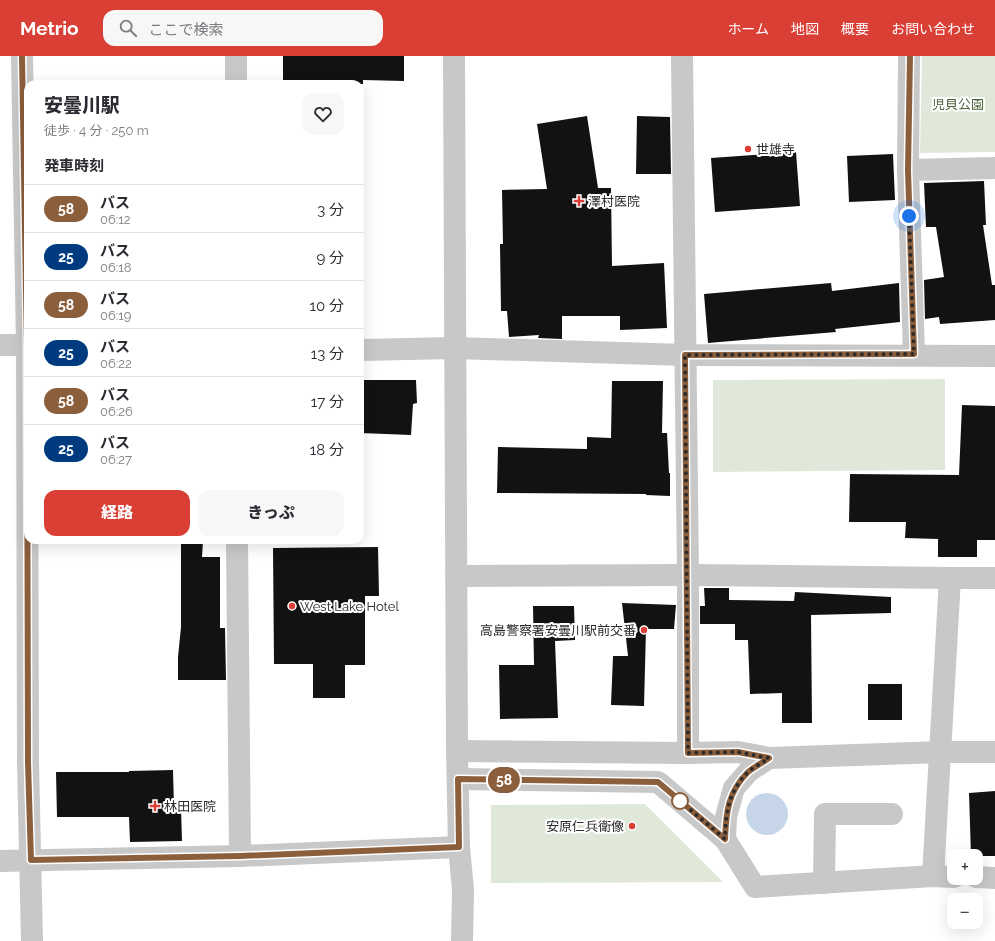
<!DOCTYPE html>
<html lang="ja">
<meta charset="utf-8">
<style>
:root{--surface:#fff;--page:#f7f7f7;--text:#2b2b33;--muted:#7c7c81;--line:#e1e1e2;--accent:#da3f36}
body{margin:0;font-family:Raleway,"Noto Sans JP",sans-serif;background:var(--page);color:var(--text);height:100vh;display:flex;flex-direction:column;font-size:15px;white-space:nowrap}
*{box-sizing:border-box;margin:0}
p{font-size:13px;color:var(--muted)}
.icon{flex:none;width:22px;height:22px;fill:none;stroke:currentColor;stroke-width:2;stroke-linecap:round;stroke-linejoin:round}
.map{position:relative;flex:1;overflow:hidden}
.side{position:absolute;left:24px;top:24px;width:340px;height:464px;display:flex;flex-direction:column;background:var(--surface);border-radius:12px;box-shadow:0 4px 16px #0002}
.side>*{flex:none}
.badge{padding:0 8px;border-radius:13px;font-size:14px;line-height:26px}
.tools{position:absolute;left:947px;top:793px;display:grid;gap:8px}
.tools a{display:grid;place-items:center;width:36px;height:36px;border-radius:8px;background:var(--surface);box-shadow:0 4px 16px #0002;font-size:20px}
.you{position:absolute;width:20px;height:20px;margin:-10px;border:3px solid #fff;border-radius:50%;background:#1a73e8;box-shadow:0 0 0 6px #1a73e833}
.map>.badge{position:absolute;translate:-50% -50%;box-shadow:0 0 0 2px #fff}
h2{padding:0 20px;font-size:15px;line-height:36px}
.round{display:grid;place-items:center;flex:none;width:42px;height:42px;border-radius:12px;background:var(--page)}
.summary{display:flex;align-items:center;justify-content:space-between;height:68px;padding:0 20px}
h1{font-size:19px;font-weight:800;line-height:30px}
.action{display:flex;gap:8px;margin-top:auto;padding:8px 20px}
.action a{flex:1;height:46px;border-radius:12px;background:var(--accent);color:#fff;font-size:16px;font-weight:800;line-height:46px;text-align:center}
.action a+a{background:var(--page);color:var(--text)}
ul{padding:0;list-style:none}
li{display:flex;align-items:center;gap:12px;height:48px;padding:0 20px;border-top:1px solid var(--line)}
li div{flex:1}
li b{display:block;font-size:15px}
li em{font-style:normal}
li .badge{min-width:44px;font-weight:700;text-align:center}
header{display:flex;align-items:center;gap:24px;box-sizing:border-box;height:56px;padding:0 20px;background:var(--accent);color:#fff}
header strong{font-size:19px}
nav{display:flex;gap:22px;margin-inline-start:auto;font-size:14px}
.search{width:280px;height:36px;background:var(--page);display:flex;align-items:center;gap:10px;box-sizing:border-box;padding:0 14px;border-radius:12px;color:var(--muted);font-size:15px}
.map>svg:first-child{display:block}
</style>
<header>
<strong>Metrio</strong>
<div class="search"><svg class="icon" aria-label="search" viewBox="0 0 24 24"><circle cx="10" cy="10" r="6"/><path d="M15 15l6 6"/></svg>ここで検索</div>
<nav><a>ホーム</a><a>地図</a><a>概要</a><a>お問い合わせ</a></nav>
</header>
<div class="map">
<svg width="995" height="885" viewBox="0 0 995 885">
<rect width="100%" height="100%" fill="#fff"/>
<g fill="#e0e9d9">
<path d="M 922,0 L 995,0 L 995,96 L 920,97 Z"/>
<path d="M 945,323 L 945,414 L 713,416 L 713,324 Z"/>
<path d="M 645,748 L 723,826 L 491,827 L 491,749 Z"/>
</g>
<circle fill="#c6d6e8" cx="767" cy="758" r="21"/>
<g fill="#121212">
<path d="M 283,0 L 404,0 L 404,25 L 363,24 L 363,28 L 283,28 Z"/>
<path d="M 587,60 L 598,132 L 611,132 L 612,210 L 664,207 L 667,272 L 620,274 L 620,260 L 562,260 L 562,283 L 538,282 L 539,279 L 509,281 L 507,255 L 501,255 L 500,188 L 503,188 L 502,134 L 547,133 L 537,68 Z"/>
<path d="M 637,60 L 670,61 L 671,118 L 636,118 Z"/>
<path d="M 796,96 L 800,150 L 715,156 L 711,102 Z"/>
<path d="M 893,98 L 895,144 L 849,146 L 847,100 Z"/>
<path d="M 984,125 L 986,169 L 983,169 L 992,229 L 995,229 L 995,264 L 940,268 L 939,261 L 925,263 L 924,224 L 944,221 L 936,171 L 926,171 L 924,127 Z"/>
<path d="M 831,227 L 832,235 L 899,227 L 900,266 L 835,273 L 836,276 L 708,287 L 704,238 Z"/>
<path d="M 360,324 L 416,324 L 417,347 L 413,348 L 411,379 L 360,377 Z"/>
<path d="M 612,325 L 663,325 L 662,377 L 667,377 L 669,417 L 670,417 L 670,440 L 646,439 L 646,438 L 497,437 L 498,391 L 587,393 L 587,381 L 611,382 Z"/>
<path d="M 962,349 L 995,350 L 995,484 L 977,484 L 977,501 L 938,501 L 938,483 L 905,482 L 906,466 L 849,466 L 850,418 L 959,419 Z"/>
<path d="M 181,485 L 203,485 L 202,501 L 220,501 L 220,572 L 225,572 L 226,624 L 178,624 L 178,601 L 181,571 Z"/>
<path d="M 378,491 L 379,540 L 365,540 L 365,609 L 345,609 L 345,642 L 313,642 L 313,608 L 274,608 L 273,492 Z"/>
<path d="M 704,532 L 729,532 L 729,544 L 794,545 L 795,536 L 891,541 L 891,557 L 811,559 L 812,667 L 782,667 L 782,637 L 750,638 L 748,584 L 735,584 L 735,568 L 700,568 L 700,550 L 705,550 Z"/>
<path d="M 622,547 L 676,549 L 674,573 L 646,573 L 644,650 L 611,649 L 613,600 L 628,600 Z"/>
<path d="M 533,550 L 574,550 L 575,584 L 555,585 L 558,662 L 500,663 L 499,609 L 534,609 Z"/>
<rect x="868" y="628" width="34" height="36"/>
<path d="M 173,714 L 174,752 L 181,752 L 182,785 L 130,786 L 129,761 L 57,761 L 56,716 L 129,716 L 129,715 Z"/>
<path d="M 995,735 L 995,800 L 971,800 L 969,737 Z"/>
</g>
<g fill="none" stroke-linecap="round" stroke-linejoin="round">
<g stroke="#c8c8c8" stroke-width="22">
<path d="M 22,0 L 27,289 L 28,706 L 32,885"/>
<path d="M 454,0 L 457,695 L 459,791 L 463,834 L 462,885"/>
<path d="M 682,0 L 688,519 L 688,697"/>
<path d="M 909,0 L 908,114 L 914,298"/>
<path d="M 236,28 L 236,0"/>
<path d="M 908,114 L 995,112"/>
<path d="M 0,289 L 28,289"/>
<path d="M 360,294 L 455,292 L 685,299 L 995,300"/>
<path d="M 237,484 L 240,800"/>
<path d="M 456,520 L 688,519 L 950,522 L 995,522"/>
<path d="M 457,695 L 688,697 L 738,696 L 769,702 L 941,696 L 995,696"/>
<path d="M 769,702 L 749,715 L 734,732 L 726,761 L 725,783 L 755,831 L 933,820 L 954,821"/>
<path d="M 458,723 L 658,726 L 725,783"/>
<path d="M 0,805 L 240,800 L 459,791"/>
<path d="M 933,820 L 950,522"/>
<path d="M 976,821 L 995,822"/>
<path d="M 824,827 L 825,758 L 892,758"/>
</g>
</g>
<g fill="none" stroke-linecap="round" stroke-linejoin="round">
<defs>
<path id="line" d="M 22,0 L 27,289 L 28,706 L 31,804 L 240,800 L 459,791 L 458,723 L 658,726 L 725,783 C 726,756 728,736 748,716 C 754,711 762,707 769,702 L 738,696 L 688,697 L 685,299 L 914,298 L 908,114 L 910,0"/>
</defs>
<use href="#line" stroke="#fff" stroke-width="9"/>
<use href="#line" stroke="#8b5e3c" stroke-width="6"/>
<path stroke="#2b2b2b" stroke-width="4" stroke-dasharray="0 7.2" d="M 680,745 L 725,783 C 726,756 728,736 748,716 C 754,711 762,707 769,702 L 738,696 L 688,697 L 685,299 L 914,298 L 909,160"/>
</g>
<g fill="#da3f36" stroke="#fff" stroke-width="1.5">
<circle cx="748" cy="93" r="4"/>
<path d="M577 139h4v4h4v4h-4v4h-4v-4h-4v-4h4z"/>
<circle cx="292" cy="550" r="4"/>
<circle cx="644" cy="574" r="4"/>
<path d="M153 744h4v4h4v4h-4v4h-4v-4h-4v-4h4z"/>
<circle cx="632" cy="770" r="4"/>
</g>
<circle fill="#fff" stroke="#8b5e3c" stroke-width="2" cx="680" cy="745" r="8"/>
<g text-anchor="middle" dominant-baseline="central" stroke-width="4" stroke-linejoin="round" paint-order="stroke">
<g font-size="13" fill="#4a643c" stroke="#fff">
<text x="958" y="48">児貝公園</text>
</g>
<g font-size="13" fill="#2b2b2b" stroke="#fff" text-anchor="start">
<text x="756" y="93">世雄寺</text>
<text x="588" y="145">澤村医院</text>
<text x="300" y="550">West Lake Hotel</text>
<text x="636" y="574" text-anchor="end">高島警察署安曇川駅前交番</text>
<text x="164" y="750">林田医院</text>
<text x="624" y="770" text-anchor="end">安原仁兵衛像</text>
</g>
</g>
</svg>
<div class="tools">
<a>+</a>
<a>−</a>
</div>
<div class="you" style="left:909px;top:160px"></div>
<b class="badge" style="left:504px;top:724px;background:#8b5e3c;color:#fff">58</b>
<section class="side">
<div class="summary"><div><h1>安曇川駅</h1><p>徒歩 · 4 分 · 250 m</p></div><a class="round"><svg class="icon" aria-label="heart" viewBox="0 0 24 24"><path d="M12 20l-8-8c-3-5 5-10 8-4 3-6 11-1 8 4z"/></svg></a></div>
<h2>発車時刻</h2>
<ul>
<li><span class="badge" style="background:#8b5e3c;color:#fff">58</span><div><b>バス</b><p>06:12</p></div><em>3 分</em></li>
<li><span class="badge" style="background:#003b80;color:#fff">25</span><div><b>バス</b><p>06:18</p></div><em>9 分</em></li>
<li><span class="badge" style="background:#8b5e3c;color:#fff">58</span><div><b>バス</b><p>06:19</p></div><em>10 分</em></li>
<li><span class="badge" style="background:#003b80;color:#fff">25</span><div><b>バス</b><p>06:22</p></div><em>13 分</em></li>
<li><span class="badge" style="background:#8b5e3c;color:#fff">58</span><div><b>バス</b><p>06:26</p></div><em>17 分</em></li>
<li><span class="badge" style="background:#003b80;color:#fff">25</span><div><b>バス</b><p>06:27</p></div><em>18 分</em></li>
</ul>
<div class="action"><a>経路</a><a>きっぷ</a></div>
</section>
</div>
